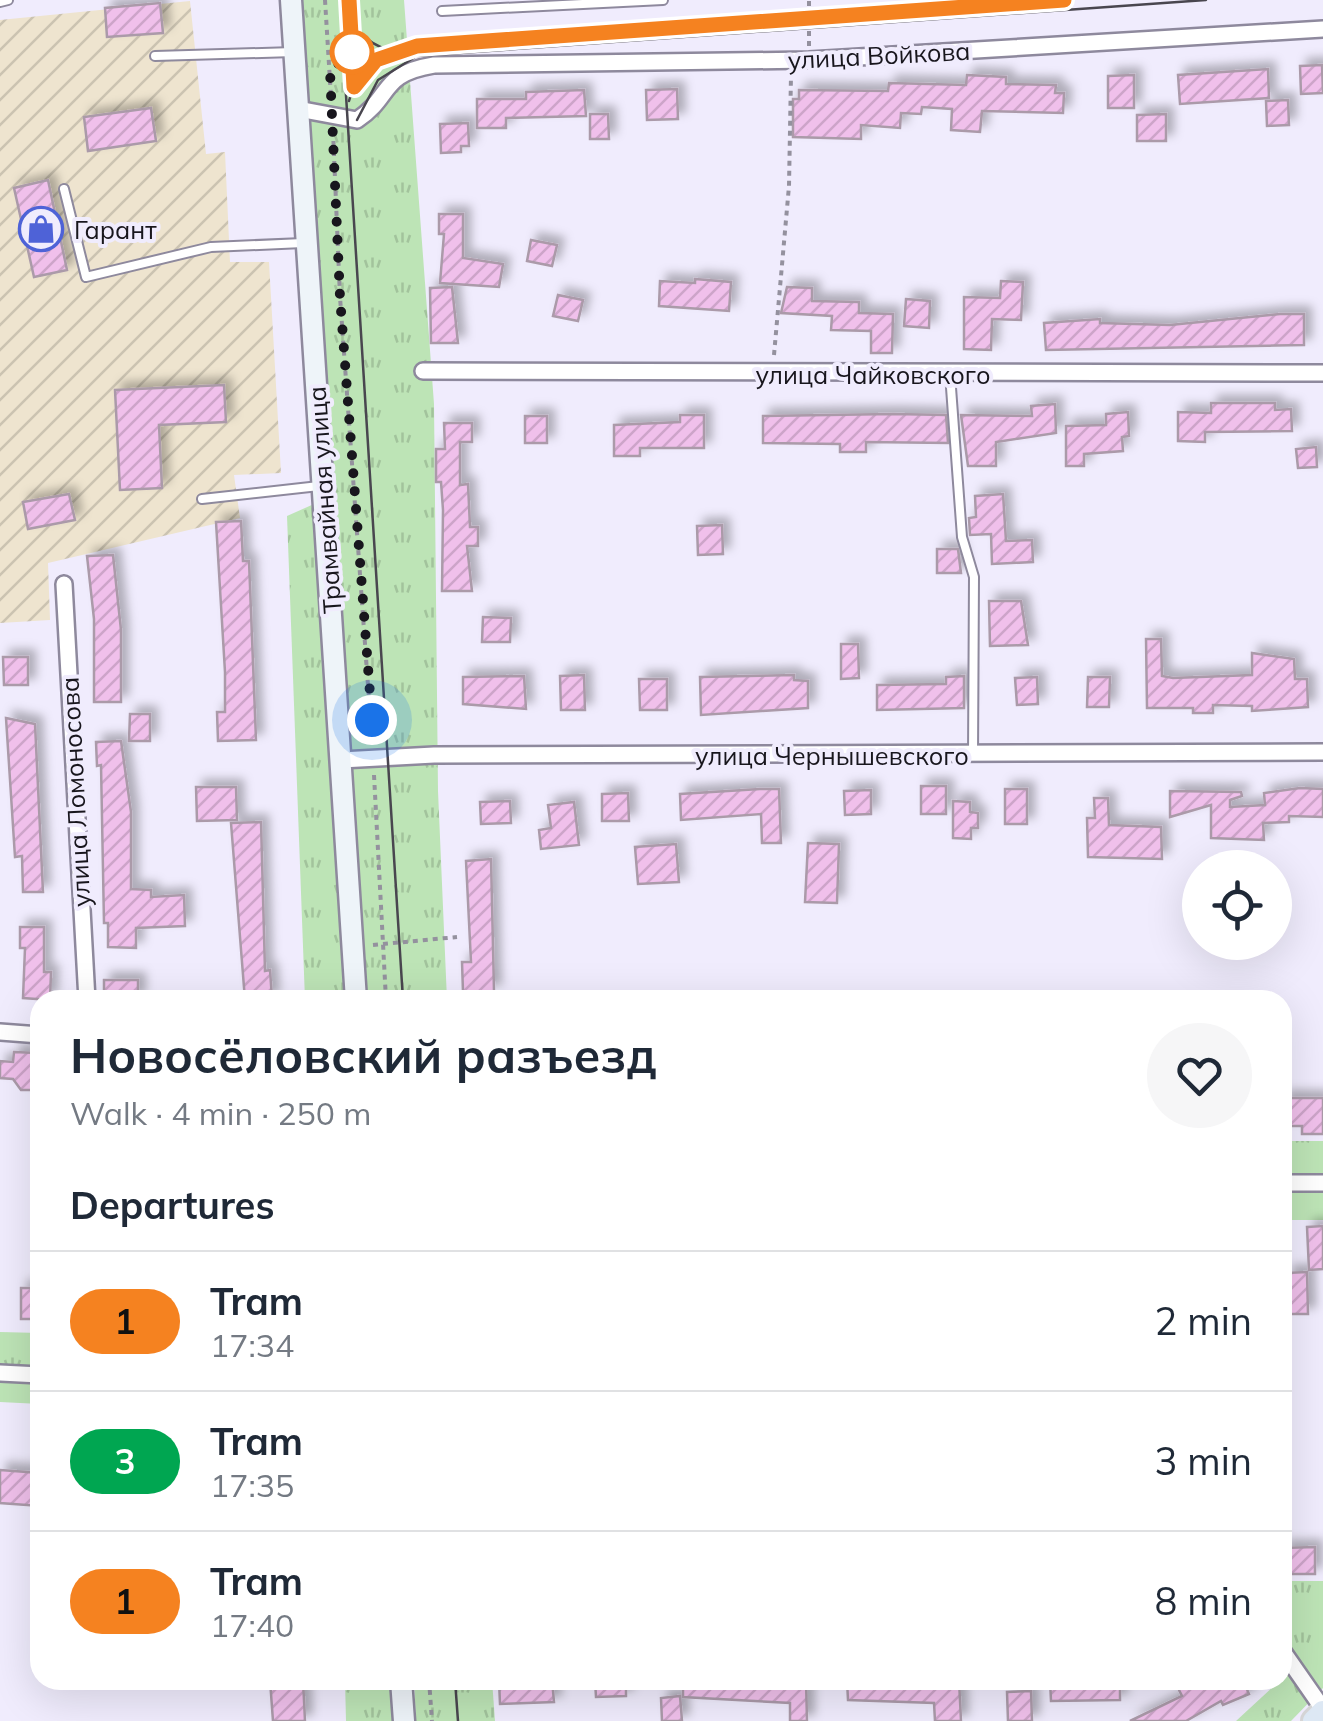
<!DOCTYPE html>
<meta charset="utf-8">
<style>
:root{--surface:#fff;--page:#f6f6f7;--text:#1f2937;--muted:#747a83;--line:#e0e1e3}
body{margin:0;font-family:Mulish,sans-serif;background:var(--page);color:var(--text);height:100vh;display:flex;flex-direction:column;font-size:38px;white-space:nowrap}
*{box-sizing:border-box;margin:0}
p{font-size:32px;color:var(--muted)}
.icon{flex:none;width:55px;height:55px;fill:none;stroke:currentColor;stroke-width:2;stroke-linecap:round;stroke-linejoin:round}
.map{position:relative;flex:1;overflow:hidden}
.drawer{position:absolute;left:30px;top:990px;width:1262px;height:700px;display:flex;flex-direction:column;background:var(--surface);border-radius:30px;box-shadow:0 10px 40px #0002}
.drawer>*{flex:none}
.badge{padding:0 20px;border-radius:32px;font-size:35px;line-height:65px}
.tools{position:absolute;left:1182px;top:850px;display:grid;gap:20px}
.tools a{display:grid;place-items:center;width:110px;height:110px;border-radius:50%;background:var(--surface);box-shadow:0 10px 40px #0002;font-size:50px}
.you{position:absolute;width:50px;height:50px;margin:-25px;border:8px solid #fff;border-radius:50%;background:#1a73e8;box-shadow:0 0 0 15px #1a73e833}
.map>.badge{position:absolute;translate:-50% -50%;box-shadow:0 0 0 5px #fff}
h2{padding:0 40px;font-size:38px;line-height:90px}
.round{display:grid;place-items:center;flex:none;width:105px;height:105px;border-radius:52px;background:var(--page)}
.head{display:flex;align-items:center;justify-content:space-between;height:170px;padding:0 40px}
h1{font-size:48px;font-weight:700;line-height:75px}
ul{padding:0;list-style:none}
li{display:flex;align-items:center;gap:30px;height:140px;padding:0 40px;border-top:2px solid var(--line)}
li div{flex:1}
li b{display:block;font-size:38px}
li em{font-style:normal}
li .badge{min-width:110px;font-weight:700;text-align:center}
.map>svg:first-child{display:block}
</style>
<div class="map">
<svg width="1323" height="1721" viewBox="0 0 1323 1721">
<defs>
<pattern id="industrial-furrows" width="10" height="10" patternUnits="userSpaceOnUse" patternTransform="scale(2.5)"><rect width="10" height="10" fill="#eee4cf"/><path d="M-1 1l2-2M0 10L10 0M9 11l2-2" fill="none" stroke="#cbc3b1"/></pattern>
<pattern id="grass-tufts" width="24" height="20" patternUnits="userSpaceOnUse" patternTransform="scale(2.5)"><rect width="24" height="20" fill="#bde4b6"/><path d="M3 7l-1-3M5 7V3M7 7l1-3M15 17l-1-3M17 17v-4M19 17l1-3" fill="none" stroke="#a2c39c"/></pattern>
<pattern id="building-hatch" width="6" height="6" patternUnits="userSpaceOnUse" patternTransform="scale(2.5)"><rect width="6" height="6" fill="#f0c0eb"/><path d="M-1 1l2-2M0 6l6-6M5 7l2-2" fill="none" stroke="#cda4c9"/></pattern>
<filter id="shadow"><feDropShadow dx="7" dy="-7" stdDeviation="5" flood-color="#0004"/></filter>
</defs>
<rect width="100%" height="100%" fill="#f0ecfd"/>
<path fill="url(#industrial-furrows)" d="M 190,1 L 206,154 L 225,152 L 230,262 L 269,262 L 281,473 L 234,475 L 240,518 L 48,563 L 50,620 L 0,623 L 0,20 Z"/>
<g fill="url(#grass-tufts)">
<path d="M 302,0 L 404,0 L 434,404 L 438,791 L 447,1000 L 367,1000 Z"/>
<path d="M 314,504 L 347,1000 L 305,1000 L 287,516 Z"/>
<path d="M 1282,1141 L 1323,1141 L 1323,1220 L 1283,1220 Z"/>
<path d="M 0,1332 L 40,1333 L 40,1368 L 0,1366 Z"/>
<path d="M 0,1380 L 40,1382 L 40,1404 L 0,1402 Z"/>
<path d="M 1283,1581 L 1323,1581 L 1323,1688 L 1291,1721 L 1236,1721 L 1274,1686 L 1271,1680 L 1282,1680 Z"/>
<path d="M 345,1680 L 392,1680 L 395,1721 L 346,1721 Z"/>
<path d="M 414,1680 L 492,1680 L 495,1721 L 416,1721 Z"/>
</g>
<g fill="url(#building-hatch)" stroke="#ab9aa9" stroke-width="2.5" filter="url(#shadow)">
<path d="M 160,3 L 163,33 L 107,37 L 105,8 Z"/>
<path d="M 1322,65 L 1323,93 L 1301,94 L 1300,66 Z"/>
<path d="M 1268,69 L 1269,98 L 1180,104 L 1178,75 Z"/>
<path d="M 967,75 L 1006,77 L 1006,84 L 1056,85 L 1055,93 L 1064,93 L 1063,113 L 982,111 L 980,132 L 951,130 L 952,109 L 922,107 L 921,114 L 901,113 L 900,128 L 861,125 L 861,139 L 793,137 L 793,99 L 799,99 L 799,90 L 888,91 L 889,83 L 966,85 Z"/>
<path d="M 1134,75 L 1134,108 L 1108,108 L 1108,76 Z"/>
<path d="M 677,89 L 678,119 L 647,120 L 646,90 Z"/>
<path d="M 584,90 L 586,116 L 506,118 L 506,128 L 477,128 L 477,99 L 526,99 L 526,92 Z"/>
<path d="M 1288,100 L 1289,125 L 1267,126 L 1266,101 Z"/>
<path d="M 151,108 L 156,141 L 88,151 L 84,117 Z"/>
<path d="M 590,114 L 608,114 L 609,139 L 590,139 Z"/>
<path d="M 1166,114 L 1166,141 L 1137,141 L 1137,115 Z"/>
<path d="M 468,123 L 469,146 L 461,146 L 461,152 L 441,153 L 440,124 Z"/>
<path d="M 48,180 L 67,270 L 34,277 L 14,188 Z"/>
<path d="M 439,214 L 463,214 L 463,258 L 503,264 L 499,287 L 440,283 L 444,234 L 439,234 Z"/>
<path d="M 531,240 L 557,245 L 552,266 L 527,261 Z"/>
<path d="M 695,279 L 731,282 L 729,311 L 659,306 L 660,281 L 695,283 Z"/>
<path d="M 1001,281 L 1023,282 L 1021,320 L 992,319 L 991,350 L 964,349 L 964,297 L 1000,298 Z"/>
<path d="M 452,287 L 458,343 L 431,343 L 430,288 Z"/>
<path d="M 787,287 L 812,288 L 812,301 L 859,302 L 859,313 L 893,314 L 892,353 L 871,353 L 871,331 L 831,330 L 832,316 L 781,313 Z"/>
<path d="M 558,295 L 583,300 L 578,321 L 553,316 Z"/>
<path d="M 906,299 L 930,301 L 929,328 L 904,326 Z"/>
<path d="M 1280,314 L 1304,314 L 1304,345 L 1046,350 L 1044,323 L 1100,319 L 1100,323 L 1170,325 Z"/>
<path d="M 224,385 L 226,422 L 159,425 L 162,488 L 120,490 L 115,390 Z"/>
<path d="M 1211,403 L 1275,403 L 1275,410 L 1291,409 L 1292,431 L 1205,432 L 1205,442 L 1178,441 L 1178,412 L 1211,413 Z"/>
<path d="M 1055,404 L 1056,433 L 996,442 L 996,466 L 968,466 L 961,415 L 1032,416 L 1031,406 Z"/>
<path d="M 1128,412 L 1129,436 L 1122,437 L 1123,451 L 1084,454 L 1084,466 L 1066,466 L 1066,426 L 1106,425 L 1106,414 Z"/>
<path d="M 893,414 L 946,415 L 948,443 L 866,442 L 866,452 L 840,452 L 840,444 L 763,443 L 763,416 Z"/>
<path d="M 680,415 L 704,415 L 704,448 L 640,448 L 640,456 L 614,456 L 614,425 L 680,422 Z"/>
<rect x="525" y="416" width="22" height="27"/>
<path d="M 444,423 L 472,423 L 472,442 L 460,442 L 460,485 L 468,484 L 470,527 L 478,527 L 478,546 L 467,546 L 472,591 L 442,591 L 443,510 L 441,482 L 436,482 L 436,449 L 445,449 Z"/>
<path d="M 1316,447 L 1317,467 L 1298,468 L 1296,449 Z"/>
<path d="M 69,494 L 75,520 L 28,529 L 23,502 Z"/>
<path d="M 1003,494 L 1006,541 L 1032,540 L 1033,562 L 992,564 L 991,534 L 970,535 L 969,518 L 976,517 L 975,496 Z"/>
<path d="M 241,521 L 243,561 L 249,561 L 256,740 L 218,741 L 217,712 L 225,712 L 225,672 L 216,522 Z"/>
<path d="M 722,525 L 723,554 L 698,555 L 697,526 Z"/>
<path d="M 937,549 L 958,549 L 961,573 L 937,573 Z"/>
<path d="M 113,555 L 121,630 L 121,702 L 94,702 L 94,619 L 87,556 Z"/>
<path d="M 989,601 L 1021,601 L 1028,645 L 990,646 Z"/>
<path d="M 483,617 L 511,618 L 510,642 L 482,642 Z"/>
<path d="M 1146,639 L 1161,639 L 1162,676 L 1173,678 L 1252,675 L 1252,653 L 1294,659 L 1295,679 L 1307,679 L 1308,707 L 1252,711 L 1252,706 L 1213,705 L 1213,713 L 1193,713 L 1193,708 L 1147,708 Z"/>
<path d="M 841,644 L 858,644 L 859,678 L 841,679 Z"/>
<path d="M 3,657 L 28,657 L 28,685 L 4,685 Z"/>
<path d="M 584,675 L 585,710 L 561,710 L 560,676 Z"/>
<path d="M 794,675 L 794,680 L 808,681 L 808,708 L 701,715 L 700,677 Z"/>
<path d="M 524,676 L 526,709 L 463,704 L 463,677 Z"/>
<path d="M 964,676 L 964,708 L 877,710 L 877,685 L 946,684 L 946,677 Z"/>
<path d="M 1037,677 L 1038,704 L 1017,705 L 1015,678 Z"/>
<path d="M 1088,677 L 1110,677 L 1109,707 L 1087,707 Z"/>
<path d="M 639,679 L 667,679 L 667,710 L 640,710 Z"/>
<path d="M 130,714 L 150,714 L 150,741 L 129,741 Z"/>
<path d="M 6,718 L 35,724 L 43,892 L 23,892 L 22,856 L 15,857 Z"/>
<path d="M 121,741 L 131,812 L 131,889 L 151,890 L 151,897 L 184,895 L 185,926 L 136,928 L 136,948 L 108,947 L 108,923 L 104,923 L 101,765 L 97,766 L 96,742 Z"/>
<rect x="921" y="786" width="25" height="28"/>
<path d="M 196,787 L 236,787 L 237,820 L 197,821 Z"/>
<path d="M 1300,788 L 1323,789 L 1323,817 L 1289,816 L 1289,822 L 1263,823 L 1264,840 L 1211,838 L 1211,805 L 1170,817 L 1170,791 L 1241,792 L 1242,796 L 1230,800 L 1230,807 L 1265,805 L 1264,793 Z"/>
<path d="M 760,789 L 779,789 L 781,843 L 762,843 L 761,814 L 681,820 L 680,794 Z"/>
<rect x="1005" y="789" width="22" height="35"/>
<path d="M 871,790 L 871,814 L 845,815 L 844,791 Z"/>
<path d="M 628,793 L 629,821 L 602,821 L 602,794 Z"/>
<path d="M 1094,798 L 1108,798 L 1109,825 L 1161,827 L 1162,859 L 1088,857 L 1087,818 L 1095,818 Z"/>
<path d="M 510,801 L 511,823 L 481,824 L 480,802 Z"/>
<path d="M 953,801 L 970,802 L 970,812 L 978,813 L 978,828 L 971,828 L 971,839 L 953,838 Z"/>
<path d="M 574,802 L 579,845 L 541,849 L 539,830 L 551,828 L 548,805 Z"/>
<path d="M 261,822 L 265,971 L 270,970 L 272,999 L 245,1000 L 231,823 Z"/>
<path d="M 808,843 L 839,844 L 837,903 L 805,902 Z"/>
<path d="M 676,844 L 679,882 L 638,884 L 635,847 Z"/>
<path d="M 491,859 L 494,991 L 463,992 L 462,962 L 471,962 L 466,861 Z"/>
<path d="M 20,927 L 44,927 L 44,972 L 51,972 L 50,1000 L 23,998 L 25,948 L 20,948 Z"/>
<rect x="104" y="980" width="34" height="20"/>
<path d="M 14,1052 L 37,1053 L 36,1090 L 21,1090 L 13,1079 L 0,1078 L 0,1061 L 13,1062 Z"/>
<path d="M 1282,1098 L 1323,1098 L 1323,1134 L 1302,1134 L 1302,1126 L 1282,1126 Z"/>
<path d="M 1323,1226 L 1323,1269 L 1309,1270 L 1307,1227 Z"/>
<path d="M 1307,1272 L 1308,1314 L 1288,1314 L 1286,1273 Z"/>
<rect x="21" y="1288" width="19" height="31"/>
<path d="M 0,1470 L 40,1473 L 40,1506 L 0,1503 Z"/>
<path d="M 1315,1547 L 1315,1574 L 1282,1574 L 1282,1548 Z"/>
<path d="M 270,1680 L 303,1680 L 305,1721 L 273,1721 Z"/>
<path d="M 499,1680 L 552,1680 L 554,1702 L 500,1704 Z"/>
<path d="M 595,1680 L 626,1680 L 626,1696 L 596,1697 Z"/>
<path d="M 683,1680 L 806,1680 L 807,1721 L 790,1721 L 790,1703 L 683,1697 Z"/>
<path d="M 847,1680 L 959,1680 L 961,1721 L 935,1721 L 934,1703 L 848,1700 Z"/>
<path d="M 1050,1680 L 1120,1680 L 1120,1700 L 1051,1701 Z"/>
<path d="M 1192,1680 L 1243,1680 L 1249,1694 L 1223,1705 L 1221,1701 L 1186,1721 L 1130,1721 L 1182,1696 L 1178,1688 Z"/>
<path d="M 1031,1691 L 1032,1721 L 1008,1721 L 1007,1692 Z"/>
<path d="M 680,1696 L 682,1721 L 662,1721 L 661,1698 Z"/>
</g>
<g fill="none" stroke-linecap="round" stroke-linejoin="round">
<defs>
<g id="service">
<path d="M 0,2 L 8,0"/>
<path d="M 442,11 L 663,0"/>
<path d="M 155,56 L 294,52"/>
<path d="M 64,189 L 86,277 L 211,247 L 303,243"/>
<path d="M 950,374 L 962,537 L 974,577 L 973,755"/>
<path d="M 202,499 L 319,486"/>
</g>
<g id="minor">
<path d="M 298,109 L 357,120 C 393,96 379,74 434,65 L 809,60 L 1323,29"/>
<path d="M 423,371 L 1323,373"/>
<path d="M 64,584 L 87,1000"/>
<path d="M 341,760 L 434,755 L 1323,752"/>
<path d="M 0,1032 L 40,1035"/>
<path d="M 1282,1183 L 1323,1183"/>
<path d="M 0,1373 L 40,1375"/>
<path d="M 1282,1650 L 1323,1709"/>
</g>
<g id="secondary">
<path d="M 291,0 L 356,1000"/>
<path d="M 401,1680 L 404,1721"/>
</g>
<path id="primary" d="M 1314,1721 L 1323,1712"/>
</defs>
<use href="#service" stroke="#8e899d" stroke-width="12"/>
<use href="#minor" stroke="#8e899d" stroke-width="20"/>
<use href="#secondary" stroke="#8e899d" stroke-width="25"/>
<use href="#primary" stroke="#d5d5d6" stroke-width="28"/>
<g stroke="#94919e" stroke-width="4" stroke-dasharray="5 5" stroke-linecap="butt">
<path d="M 325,0 L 331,97"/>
<path d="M 809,46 L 809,0"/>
<path d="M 333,131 L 340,297 L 372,741"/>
<path d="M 774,355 L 789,186 L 791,75"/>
<path d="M 374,775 L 386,1000"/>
<path d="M 373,945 L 457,937"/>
<path d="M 423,1000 L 457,998"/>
<path d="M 429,1680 L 432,1721"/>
</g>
<use href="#service" stroke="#fff" stroke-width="8"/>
<use href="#minor" stroke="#fff" stroke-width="15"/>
<use href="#secondary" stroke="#eef4f9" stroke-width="20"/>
<use href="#primary" stroke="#dde8f4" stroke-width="22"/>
<g stroke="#49464f" stroke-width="2.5">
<path d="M 340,0 L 403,1000"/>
<path d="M 341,8 C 360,40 381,53 417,56 L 1206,0"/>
<path d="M 349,101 C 355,75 374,59 398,49"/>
<path d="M 357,120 L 378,80 L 415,57"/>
<path d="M 455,1680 L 458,1721"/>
</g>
</g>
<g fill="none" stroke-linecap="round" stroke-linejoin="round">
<defs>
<path id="line" d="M 349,0 L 354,87 L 376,60 L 417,46 L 1064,0"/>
</defs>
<use href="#line" stroke="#fff" stroke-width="22"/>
<use href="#line" stroke="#f58220" stroke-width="15"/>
<path stroke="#18161d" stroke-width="10" stroke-dasharray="0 18" d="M 352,52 L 330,71 L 340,297 L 372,720"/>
</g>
<defs>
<symbol id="shop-ring" viewBox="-11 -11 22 22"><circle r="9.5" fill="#f0ecfd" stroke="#4e62d7" stroke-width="1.5"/><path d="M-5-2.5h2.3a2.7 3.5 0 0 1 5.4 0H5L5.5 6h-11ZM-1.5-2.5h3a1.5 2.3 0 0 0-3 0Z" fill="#4e62d7"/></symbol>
</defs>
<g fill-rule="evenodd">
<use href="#shop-ring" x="16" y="204" width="50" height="50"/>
</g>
<circle fill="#fff" stroke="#f58220" stroke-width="5" cx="352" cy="52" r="20"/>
<g text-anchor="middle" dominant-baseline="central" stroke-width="8" stroke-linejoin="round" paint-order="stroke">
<g font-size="25" fill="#18161d" stroke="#f0ecfd">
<text transform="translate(879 55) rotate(-3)">улица Войкова</text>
<text x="873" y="374">улица Чайковского</text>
<text transform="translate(324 500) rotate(-94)">Трамвайная улица</text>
<text x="832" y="755">улица Чернышевского</text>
<text transform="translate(75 792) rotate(-93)">улица Ломоносова</text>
</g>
<g font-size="25" fill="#18161d" stroke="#f0ecfd" text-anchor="start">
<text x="74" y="229">Гарант</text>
</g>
</g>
</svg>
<div class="tools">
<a><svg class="icon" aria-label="locate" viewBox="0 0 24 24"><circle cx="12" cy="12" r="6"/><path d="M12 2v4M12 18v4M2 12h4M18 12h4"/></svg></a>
</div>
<div class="you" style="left:372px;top:720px"></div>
<section class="drawer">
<div class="head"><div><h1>Новосёловский разъезд</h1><p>Walk · 4 min · 250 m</p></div><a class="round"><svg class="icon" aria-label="heart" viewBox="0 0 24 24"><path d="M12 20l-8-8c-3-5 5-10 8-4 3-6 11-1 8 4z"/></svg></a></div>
<h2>Departures</h2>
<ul>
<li><span class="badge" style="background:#f58220;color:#111">1</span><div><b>Tram</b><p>17:34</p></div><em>2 min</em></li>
<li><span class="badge" style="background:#00a651;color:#fff">3</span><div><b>Tram</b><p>17:35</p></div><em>3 min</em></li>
<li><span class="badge" style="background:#f58220;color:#111">1</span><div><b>Tram</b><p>17:40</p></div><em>8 min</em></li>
</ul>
</section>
</div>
